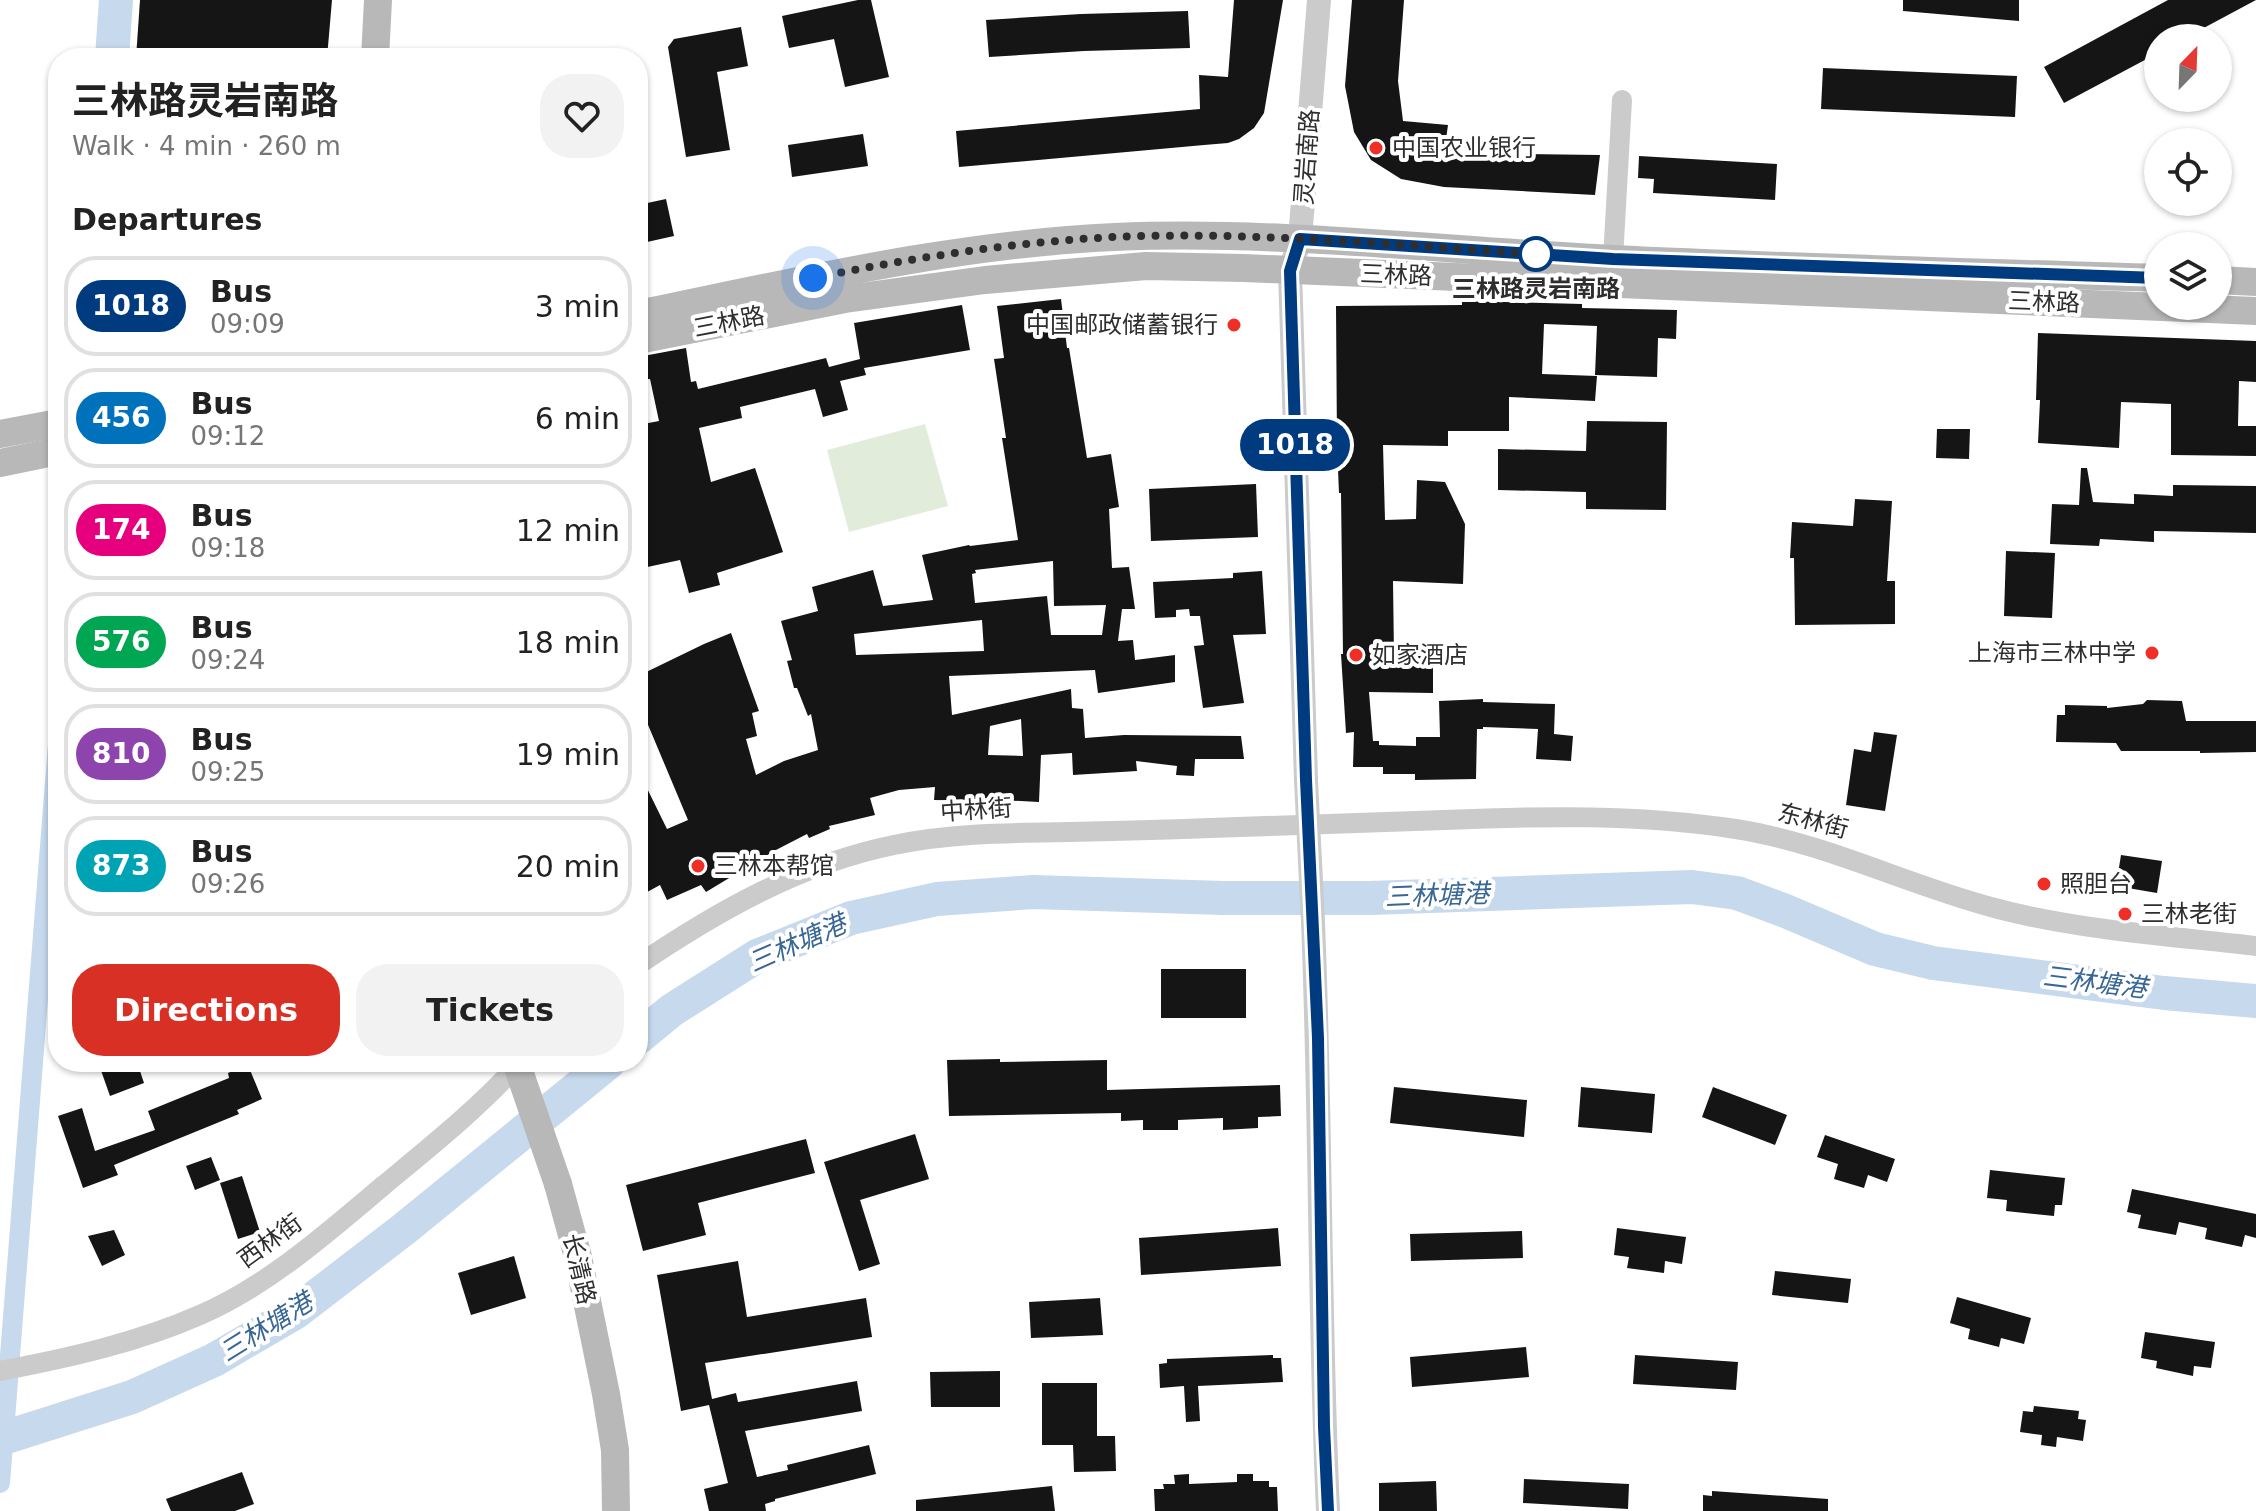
<!DOCTYPE html>
<meta charset="utf-8">
<style>
:root{--surface:#fff;--page:#f2f2f2;--text:#222;--muted:#767676;--line:#e0e0e0;--accent:#d93025}
body{margin:0;font-family:"DejaVu Sans","Noto Sans SC",sans-serif;background:var(--page);color:var(--text);height:100vh;display:flex;flex-direction:column;font-size:30px;white-space:nowrap}
*{box-sizing:border-box;margin:0}
p{font-size:26px;color:var(--muted)}
.icon{flex:none;width:44px;height:44px;fill:none;stroke:currentColor;stroke-width:2;stroke-linecap:round;stroke-linejoin:round}
.map{position:relative;flex:1;overflow:hidden}
.details{position:absolute;left:48px;top:48px;width:600px;height:1024px;display:flex;flex-direction:column;background:var(--surface);border-radius:32px;box-shadow:0 2px 6px #0004}
.details>*{flex:none}
.badge{padding:0 16px;border-radius:26px;font-size:28px;line-height:52px}
.needle{width:52px;rotate:23deg}
.buttons{position:absolute;left:2144px;top:24px;display:grid;gap:16px}
.buttons a{display:grid;place-items:center;width:88px;height:88px;border-radius:50%;background:var(--surface);box-shadow:0 2px 6px #0004;font-size:40px}
.you{position:absolute;width:40px;height:40px;margin:-20px;border:6px solid #fff;border-radius:50%;background:#1a73e8;box-shadow:0 0 0 12px #1a73e833}
.map>.badge{position:absolute;translate:-50% -50%;box-shadow:0 0 0 4px #fff}
h2{padding:0 24px;font-size:30px;line-height:72px}
.round{display:grid;place-items:center;flex:none;width:84px;height:84px;border-radius:32px;background:var(--page)}
.head{display:flex;align-items:center;justify-content:space-between;height:136px;padding:0 24px}
h1{font-size:38px;font-weight:700;line-height:60px}
.button{display:flex;gap:16px;margin-top:auto;padding:16px 24px}
.button a{flex:1;height:92px;border-radius:32px;background:var(--accent);color:#fff;font-size:32px;font-weight:700;line-height:92px;text-align:center}
.button a+a{background:var(--page);color:var(--text)}
ul{padding:0;list-style:none}
li{display:flex;align-items:center;gap:24px;height:100px;margin:0 16px 12px;padding:0 8px;border:4px solid var(--line);border-radius:32px}
li div{flex:1}
li b{display:block;font-size:30px}
li em{font-style:normal}
li .badge{min-width:88px;font-weight:700;text-align:center}
.map>svg:first-child{display:block}
</style>
<div class="map">
<svg width="2256" height="1511" viewBox="0 0 2256 1511">
<rect width="100%" height="100%" fill="#fff"/>
<path fill="#e2ecdb" d="M 925,424 L 948,506 L 849,532 L 827,450 Z"/>
<g fill="none" stroke-linecap="round" stroke-linejoin="round">
<path stroke="#c6d9ed" stroke-width="20" d="M 0,1483 L 58,744"/>
<g stroke="#c6d9ed" stroke-width="34">
<path d="M 112,58 L 116,0"/>
<path d="M 638,1038 L 672,1010 L 757,956 L 851,918 L 937,899 L 1033,892 L 1223,898 L 1370,898 L 1692,887 L 1737,893 L 1783,910 L 1875,949 L 1933,963 L 2164,993 L 2256,1001"/>
<path d="M 0,1439 L 132,1397 L 214,1360 L 296,1312 L 404,1229 L 609,1062"/>
</g>
</g>
<g fill="#151515" fill-rule="evenodd">
<path d="M 140,0 L 332,0 L 327,58 L 136,58 Z"/>
<path d="M 858,0 L 871,0 L 889,77 L 845,87 L 834,39 L 789,48 L 782,16 Z"/>
<path d="M 1234,0 L 1283,0 L 1264,113 L 1254,128 L 1239,139 L 1228,143 L 1204,145 L 959,167 L 956,131 L 1200,109 L 1199,75 L 1228,77 Z"/>
<path d="M 1352,0 L 1404,0 L 1398,81 L 1403,121 L 1448,125 L 1444,153 L 1600,155 L 1595,195 L 1444,187 L 1401,179 L 1371,160 L 1354,132 L 1345,86 Z"/>
<path d="M 1903,0 L 2019,0 L 2019,21 L 1903,11 Z"/>
<path d="M 2168,0 L 2256,0 L 2185,38 L 2158,38 L 2158,53 L 2064,103 L 2044,67 Z"/>
<path d="M 1188,11 L 1190,48 L 1084,51 L 989,57 L 986,20 L 1081,14 Z"/>
<path d="M 741,27 L 748,66 L 717,72 L 730,150 L 686,157 L 668,47 L 674,39 Z"/>
<path d="M 1823,68 L 2017,76 L 2015,117 L 1821,109 Z"/>
<path d="M 863,134 L 868,166 L 792,177 L 788,145 Z"/>
<path d="M 1639,156 L 1777,164 L 1775,200 L 1653,193 L 1654,179 L 1638,178 Z"/>
<path d="M 666,199 L 674,236 L 638,244 L 638,205 Z"/>
<path d="M 1061,299 L 1067,348 L 1069,348 L 1087,458 L 1111,454 L 1119,507 L 1109,509 L 1112,568 L 1129,567 L 1135,609 L 1122,609 L 1118,641 L 1133,640 L 1135,660 L 1175,655 L 1175,682 L 1098,693 L 1095,670 L 949,676 L 952,715 L 1071,689 L 1072,708 L 1083,709 L 1085,738 L 1124,735 L 1241,736 L 1244,759 L 1195,759 L 1194,776 L 1176,775 L 1177,766 L 1136,761 L 1137,771 L 1073,775 L 1072,753 L 1041,755 L 1039,802 L 980,799 L 980,801 L 934,800 L 935,787 L 899,790 L 870,798 L 875,815 L 829,826 L 830,829 L 809,838 L 807,834 L 774,851 L 706,892 L 701,885 L 667,900 L 660,885 L 638,897 L 638,770 L 667,829 L 688,820 L 638,701 L 638,676 L 704,644 L 731,633 L 759,711 L 752,713 L 757,736 L 746,739 L 756,775 L 784,761 L 818,750 L 811,714 L 808,716 L 797,688 L 794,688 L 787,661 L 792,660 L 781,621 L 818,611 L 812,587 L 873,570 L 883,606 L 933,600 L 922,555 L 969,545 L 970,546 L 1018,540 L 1002,438 L 1006,438 L 994,359 L 1004,358 L 997,306 ZM 1053,561 L 1054,606 L 1106,605 L 1102,635 L 1051,635 L 1047,596 L 975,603 L 972,574 L 976,573 L 975,570 ZM 982,620 L 984,651 L 856,655 L 854,634 ZM 1021,719 L 1023,756 L 988,755 L 990,726 Z"/>
<path d="M 1462,301 L 1544,303 L 1582,304 L 1582,308 L 1677,310 L 1676,339 L 1658,338 L 1657,377 L 1595,375 L 1597,326 L 1544,324 L 1542,374 L 1597,376 L 1595,401 L 1509,397 L 1509,431 L 1448,431 L 1448,446 L 1383,445 L 1385,520 L 1416,519 L 1417,480 L 1445,482 L 1465,524 L 1463,584 L 1393,581 L 1394,656 L 1433,656 L 1433,693 L 1369,692 L 1373,741 L 1379,741 L 1379,745 L 1416,746 L 1416,737 L 1440,737 L 1439,701 L 1483,699 L 1483,702 L 1555,704 L 1554,734 L 1573,736 L 1571,761 L 1536,759 L 1538,729 L 1483,727 L 1483,729 L 1477,729 L 1476,779 L 1415,780 L 1415,774 L 1383,774 L 1383,767 L 1353,767 L 1354,732 L 1346,733 L 1341,654 L 1343,654 L 1341,493 L 1339,493 L 1337,446 L 1336,306 L 1462,305 Z"/>
<path d="M 962,305 L 970,350 L 864,368 L 866,375 L 840,381 L 848,410 L 823,417 L 815,389 L 740,407 L 742,418 L 699,428 L 711,482 L 755,468 L 783,552 L 717,573 L 720,585 L 689,593 L 680,560 L 638,569 L 638,425 L 659,421 L 650,379 L 638,380 L 638,357 L 686,348 L 691,382 L 696,381 L 698,389 L 826,358 L 829,367 L 860,359 L 854,323 Z"/>
<path d="M 2038,333 L 2256,341 L 2256,382 L 2239,381 L 2238,426 L 2256,426 L 2256,456 L 2171,455 L 2171,404 L 2121,402 L 2119,448 L 2038,443 L 2040,400 L 2036,400 Z"/>
<path d="M 1587,421 L 1667,422 L 1666,510 L 1586,509 L 1586,492 L 1498,490 L 1498,449 L 1586,451 Z"/>
<path d="M 1937,429 L 1970,429 L 1969,459 L 1936,458 Z"/>
<path d="M 2081,468 L 2087,468 L 2093,502 L 2134,504 L 2134,494 L 2173,496 L 2173,485 L 2256,486 L 2256,533 L 2154,531 L 2154,542 L 2100,539 L 2099,546 L 2050,544 L 2052,504 L 2079,505 Z"/>
<path d="M 1256,484 L 1258,537 L 1151,541 L 1149,489 Z"/>
<path d="M 1855,499 L 1892,501 L 1887,581 L 1895,581 L 1895,624 L 1795,625 L 1794,558 L 1790,558 L 1792,522 L 1853,526 Z"/>
<path d="M 2006,551 L 2055,553 L 2052,618 L 2004,616 Z"/>
<path d="M 1262,571 L 1266,634 L 1233,635 L 1244,703 L 1203,708 L 1194,646 L 1204,645 L 1200,616 L 1190,616 L 1189,609 L 1176,610 L 1176,617 L 1155,618 L 1153,582 L 1233,578 L 1233,573 Z"/>
<path d="M 2147,700 L 2182,701 L 2186,721 L 2256,721 L 2256,752 L 2200,753 L 2200,751 L 2121,751 L 2116,743 L 2056,742 L 2057,715 L 2065,715 L 2065,705 L 2107,706 L 2107,708 L 2143,704 Z"/>
<path d="M 1874,732 L 1897,735 L 1885,811 L 1846,805 L 1854,749 L 1871,752 Z"/>
<path d="M 2121,855 L 2162,861 L 2157,893 L 2116,886 Z"/>
<rect x="1161" y="969" width="85" height="49"/>
<path d="M 1000,1059 L 1000,1062 L 1107,1060 L 1107,1090 L 1280,1085 L 1281,1116 L 1258,1117 L 1258,1128 L 1223,1130 L 1223,1118 L 1178,1120 L 1178,1130 L 1143,1130 L 1143,1120 L 1121,1121 L 1121,1113 L 949,1116 L 947,1060 Z"/>
<path d="M 98,1062 L 137,1062 L 144,1083 L 110,1096 Z"/>
<path d="M 248,1065 L 262,1099 L 237,1110 L 239,1114 L 114,1165 L 118,1175 L 83,1188 L 58,1116 L 82,1108 L 95,1151 L 155,1130 L 148,1111 L 229,1078 L 228,1073 Z"/>
<path d="M 1394,1087 L 1527,1100 L 1524,1137 L 1390,1123 Z"/>
<path d="M 1581,1087 L 1655,1094 L 1652,1133 L 1578,1127 Z"/>
<path d="M 1713,1087 L 1787,1115 L 1775,1145 L 1702,1117 Z"/>
<path d="M 915,1134 L 929,1179 L 860,1200 L 880,1264 L 859,1271 L 824,1162 Z"/>
<path d="M 1825,1135 L 1895,1159 L 1887,1182 L 1868,1175 L 1864,1188 L 1834,1179 L 1838,1164 L 1817,1157 Z"/>
<path d="M 806,1139 L 815,1173 L 698,1203 L 706,1235 L 643,1251 L 626,1185 Z"/>
<path d="M 211,1157 L 220,1180 L 195,1190 L 186,1166 Z"/>
<path d="M 1990,1170 L 2065,1178 L 2062,1205 L 2055,1205 L 2054,1216 L 2006,1211 L 2007,1200 L 1987,1198 Z"/>
<path d="M 242,1176 L 260,1232 L 238,1239 L 220,1183 Z"/>
<path d="M 2132,1189 L 2256,1214 L 2256,1238 L 2245,1235 L 2242,1247 L 2205,1239 L 2207,1228 L 2179,1222 L 2176,1235 L 2138,1228 L 2141,1215 L 2127,1212 Z"/>
<path d="M 1278,1228 L 1281,1266 L 1141,1275 L 1139,1238 Z"/>
<path d="M 1617,1228 L 1686,1237 L 1682,1264 L 1665,1261 L 1664,1273 L 1627,1268 L 1629,1257 L 1614,1255 Z"/>
<path d="M 114,1230 L 125,1255 L 102,1266 L 88,1236 Z"/>
<path d="M 1522,1231 L 1523,1258 L 1411,1261 L 1410,1234 Z"/>
<path d="M 514,1256 L 526,1298 L 471,1315 L 458,1273 Z"/>
<path d="M 738,1261 L 747,1317 L 866,1298 L 872,1337 L 705,1363 L 712,1399 L 736,1393 L 738,1402 L 857,1381 L 862,1411 L 745,1431 L 757,1477 L 788,1470 L 787,1465 L 869,1445 L 876,1474 L 775,1499 L 775,1501 L 765,1504 L 766,1511 L 709,1511 L 704,1489 L 728,1483 L 709,1405 L 681,1411 L 657,1275 Z"/>
<path d="M 1775,1271 L 1851,1279 L 1848,1303 L 1772,1295 Z"/>
<path d="M 1957,1297 L 2031,1318 L 2024,1344 L 2001,1338 L 1999,1347 L 1968,1339 L 1970,1329 L 1950,1323 Z"/>
<path d="M 1100,1298 L 1103,1335 L 1031,1338 L 1029,1302 Z"/>
<path d="M 2145,1332 L 2215,1342 L 2211,1368 L 2194,1366 L 2193,1376 L 2156,1368 L 2157,1361 L 2141,1358 Z"/>
<path d="M 1526,1347 L 1529,1377 L 1412,1387 L 1410,1357 Z"/>
<path d="M 1273,1355 L 1273,1358 L 1281,1358 L 1283,1382 L 1198,1386 L 1200,1421 L 1186,1422 L 1184,1386 L 1160,1388 L 1159,1364 L 1167,1363 L 1167,1359 Z"/>
<path d="M 1635,1355 L 1738,1362 L 1736,1390 L 1633,1384 Z"/>
<path d="M 1000,1371 L 1000,1407 L 931,1407 L 930,1372 Z"/>
<path d="M 1042,1383 L 1097,1383 L 1097,1436 L 1115,1436 L 1116,1471 L 1074,1472 L 1073,1445 L 1042,1445 Z"/>
<path d="M 2034,1406 L 2079,1411 L 2078,1419 L 2086,1420 L 2083,1441 L 2057,1437 L 2056,1447 L 2041,1445 L 2042,1435 L 2020,1432 L 2023,1411 L 2033,1412 Z"/>
<path d="M 242,1472 L 254,1504 L 235,1511 L 171,1511 L 166,1499 Z"/>
<path d="M 1189,1474 L 1189,1484 L 1237,1482 L 1237,1474 L 1253,1474 L 1253,1481 L 1269,1481 L 1269,1487 L 1277,1487 L 1278,1511 L 1155,1511 L 1154,1489 L 1164,1489 L 1163,1484 L 1175,1484 L 1174,1475 Z"/>
<path d="M 1524,1479 L 1629,1484 L 1628,1509 L 1523,1503 Z"/>
<path d="M 1436,1481 L 1437,1511 L 1379,1511 L 1379,1483 Z"/>
<path d="M 1052,1486 L 1055,1511 L 916,1511 L 916,1500 Z"/>
<path d="M 1712,1491 L 1828,1499 L 1828,1511 L 1703,1511 L 1703,1495 L 1712,1496 Z"/>
</g>
<g fill="none" stroke-linecap="round" stroke-linejoin="round">
<g stroke="#cbcbcb" stroke-width="20">
<path d="M 1613,259 L 1622,100"/>
<path d="M 638,965 C 716,912 800,864 894,845 C 951,833 1010,833 1068,832 C 1116,831 1163,830 1210,828 C 1288,826 1366,823 1444,820 C 1542,816 1639,814 1736,829 C 1825,843 1905,884 1991,907 C 2075,930 2170,936 2256,946"/>
<path d="M 0,1371 C 68,1358 136,1343 200,1315 C 269,1285 327,1233 384,1185 C 431,1146 479,1108 520,1062"/>
</g>
<g stroke="#cbcbcb" stroke-width="24">
<path d="M 1306,780 L 1290,271 L 1300,239 L 1319,0"/>
<path d="M 1313,922 C 1321,1118 1319,1315 1328,1511"/>
</g>
<g stroke="#b8b8b8" stroke-width="28">
<path d="M 375,58 L 378,0"/>
<path d="M 2218,280 L 2256,282"/>
<path d="M 638,314 C 795,282 954,244 1115,237 C 1281,230 1447,251 1613,259 C 1795,268 1976,272 2158,278"/>
<path d="M 638,340 L 845,299 L 985,280 L 1146,266 L 1244,268 L 2256,311"/>
<path d="M 0,434 L 58,423"/>
<path d="M 0,463 L 58,451"/>
<path d="M 558,1184 L 578,1257 L 606,1394 L 615,1450 L 616,1511"/>
</g>
<path stroke="#cbcbcb" stroke-width="24" d="M 1306,780 L 1313,922"/>
<path stroke="#b8b8b8" stroke-width="28" d="M 516,1062 L 558,1184"/>
</g>
<g fill="none" stroke-linecap="round" stroke-linejoin="round">
<defs>
<path id="line" d="M 1328,1511 L 1324,1427 L 1318,1038 L 1306,780 L 1290,271 L 1300,239 L 1613,259 L 2158,278"/>
</defs>
<use href="#line" stroke="#fff" stroke-width="18"/>
<use href="#line" stroke="#003b80" stroke-width="12"/>
<path stroke="#2e2e2e" stroke-width="8" stroke-dasharray="0 14.4" d="M 813,278 C 912,258 1013,242 1114,237 C 1259,231 1406,246 1551,255 L 1536,254"/>
</g>
<g fill="#ef2f26" stroke="#fff" stroke-width="3">
<circle cx="1376" cy="148" r="8"/>
<circle cx="1234" cy="325" r="8"/>
<circle cx="2152" cy="653" r="8"/>
<circle cx="1356" cy="655" r="8"/>
<circle cx="698" cy="866" r="8"/>
<circle cx="2044" cy="884" r="8"/>
<circle cx="2125" cy="914" r="8"/>
</g>
<circle fill="#fff" stroke="#003b80" stroke-width="4" cx="1536" cy="254" r="16"/>
<g text-anchor="middle" dominant-baseline="central" stroke-width="8" stroke-linejoin="round" paint-order="stroke">
<g font-size="24" fill="#2e2e2e" stroke="#fff" text-anchor="start">
<text x="1392" y="148">中国农业银行</text>
<text x="1218" y="325" text-anchor="end">中国邮政储蓄银行</text>
<text x="2136" y="653" text-anchor="end">上海市三林中学</text>
<text x="1372" y="655">如家酒店</text>
<text x="714" y="866">三林本帮馆</text>
<text x="2060" y="884">照胆台</text>
<text x="2141" y="914">三林老街</text>
</g>
<g font-size="24" fill="#2e2e2e" stroke="#fff">
<text transform="translate(1307 157) rotate(-86)">灵岩南路</text>
<text transform="translate(1396 275) rotate(2)">三林路</text>
<text transform="translate(2044 302) rotate(2)">三林路</text>
<text transform="translate(729 322) rotate(-11)">三林路</text>
<text transform="translate(976 810) rotate(-4)">中林街</text>
<text transform="translate(1813 821) rotate(15)">东林街</text>
<text transform="translate(270 1241) rotate(-36)">西林街</text>
<text transform="translate(579 1269) rotate(77)">长清路</text>
</g>
<g font-size="24" font-weight="bold" fill="#2e2e2e" stroke="#fff">
<text x="1536" y="289">三林路灵岩南路</text>
</g>
<g font-size="26" font-style="italic" fill="#386695" stroke="#fff">
<text transform="translate(1437 895) rotate(-2)">三林塘港</text>
<text transform="translate(797 943) rotate(-24)">三林塘港</text>
<text transform="translate(2095 982) rotate(7)">三林塘港</text>
<text transform="translate(266 1327) rotate(-32)">三林塘港</text>
</g>
</g>
</svg>
<div class="buttons">
<a><svg class="needle" viewBox="-14 -14 28 28"><path d="M0-13l5 13h-10z" fill="#e53935"/><path d="M0 13l5-13h-10z" fill="#767676"/></svg></a>
<a><svg class="icon" aria-label="locate" viewBox="0 0 24 24"><circle cx="12" cy="12" r="6"/><path d="M12 2v4M12 18v4M2 12h4M18 12h4"/></svg></a>
<a><svg class="icon" aria-label="layers" viewBox="0 0 24 24"><path d="M12 4l9 5-9 5-9-5zM3 14l9 5 9-5"/></svg></a>
</div>
<div class="you" style="left:813px;top:278px"></div>
<b class="badge" style="left:1295px;top:445px;background:#003b80;color:#fff">1018</b>
<section class="details">
<div class="head"><div><h1>三林路灵岩南路</h1><p>Walk · 4 min · 260 m</p></div><a class="round"><svg class="icon" aria-label="heart" viewBox="0 0 24 24"><path d="M12 20l-8-8c-3-5 5-10 8-4 3-6 11-1 8 4z"/></svg></a></div>
<h2>Departures</h2>
<ul>
<li><span class="badge" style="background:#003b80;color:#fff">1018</span><div><b>Bus</b><p>09:09</p></div><em>3 min</em></li>
<li><span class="badge" style="background:#0072bc;color:#fff">456</span><div><b>Bus</b><p>09:12</p></div><em>6 min</em></li>
<li><span class="badge" style="background:#e6007e;color:#fff">174</span><div><b>Bus</b><p>09:18</p></div><em>12 min</em></li>
<li><span class="badge" style="background:#00a651;color:#fff">576</span><div><b>Bus</b><p>09:24</p></div><em>18 min</em></li>
<li><span class="badge" style="background:#8e44ad;color:#fff">810</span><div><b>Bus</b><p>09:25</p></div><em>19 min</em></li>
<li><span class="badge" style="background:#00a3b4;color:#fff">873</span><div><b>Bus</b><p>09:26</p></div><em>20 min</em></li>
</ul>
<div class="button"><a>Directions</a><a>Tickets</a></div>
</section>
</div>
